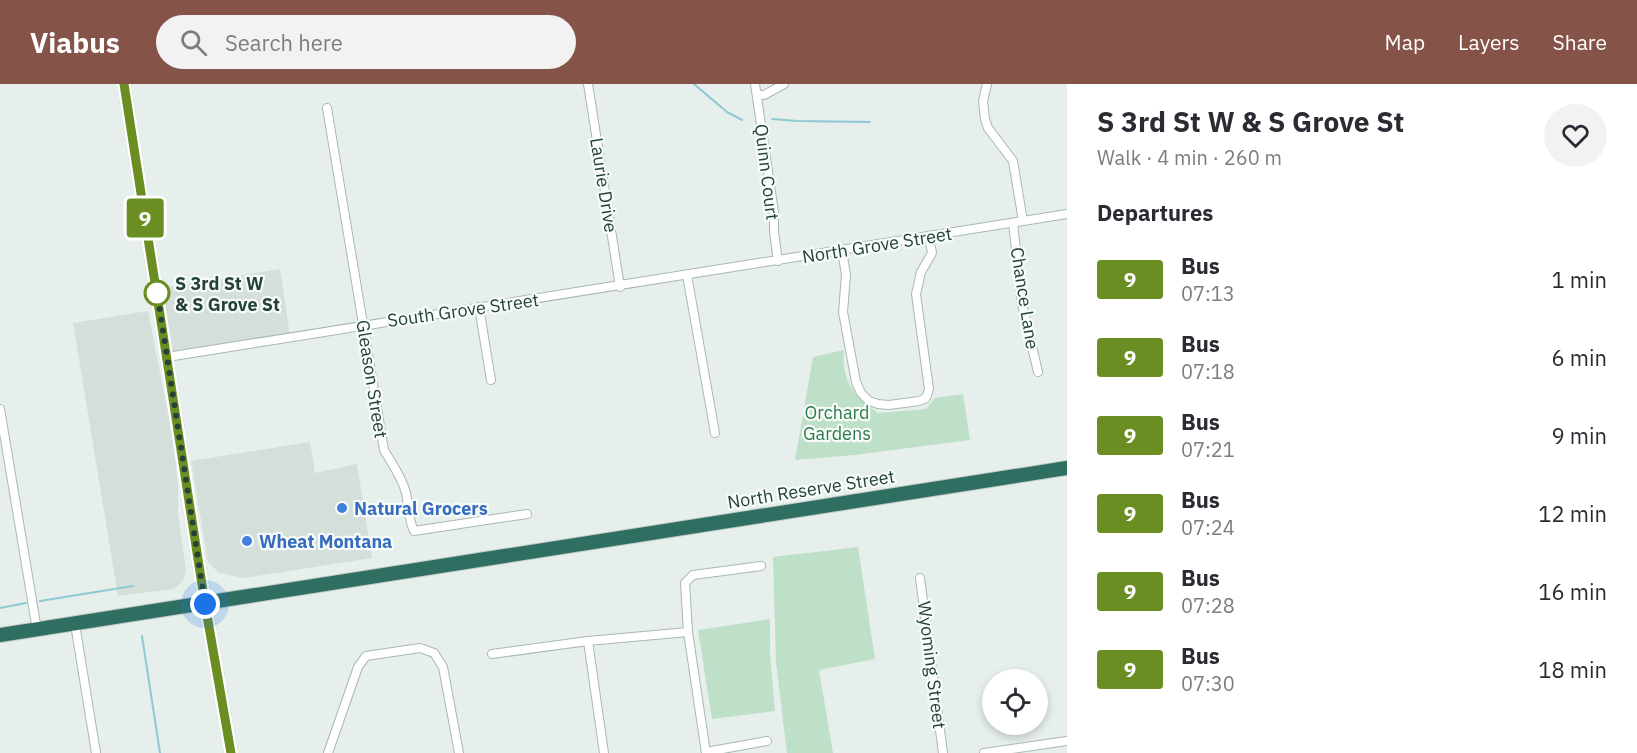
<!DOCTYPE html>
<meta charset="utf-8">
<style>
:root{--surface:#fff;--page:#f2f2f3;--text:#2b2b33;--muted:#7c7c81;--accent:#855347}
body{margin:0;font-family:"IBM Plex Sans",sans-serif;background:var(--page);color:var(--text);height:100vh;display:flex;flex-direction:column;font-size:22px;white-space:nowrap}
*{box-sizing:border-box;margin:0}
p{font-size:20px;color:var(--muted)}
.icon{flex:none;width:33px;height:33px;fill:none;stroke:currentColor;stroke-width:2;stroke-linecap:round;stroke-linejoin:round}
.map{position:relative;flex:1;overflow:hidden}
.panel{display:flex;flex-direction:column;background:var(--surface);width:570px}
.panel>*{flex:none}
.badge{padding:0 12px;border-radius:4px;font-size:21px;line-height:39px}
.tools{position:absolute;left:982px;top:585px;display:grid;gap:12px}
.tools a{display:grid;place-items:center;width:66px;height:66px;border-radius:50%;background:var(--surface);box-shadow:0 3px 9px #0003;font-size:30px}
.you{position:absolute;width:30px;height:30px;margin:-15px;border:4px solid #fff;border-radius:50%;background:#1a73e8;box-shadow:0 0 0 9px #1a73e833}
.map>.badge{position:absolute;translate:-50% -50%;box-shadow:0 0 0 3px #fff}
h2{padding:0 30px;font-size:22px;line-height:54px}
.round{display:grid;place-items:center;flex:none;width:63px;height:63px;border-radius:32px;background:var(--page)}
.headline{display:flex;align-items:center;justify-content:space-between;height:102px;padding:0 30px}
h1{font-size:28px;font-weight:800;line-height:45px}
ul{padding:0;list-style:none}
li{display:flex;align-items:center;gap:18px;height:78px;padding:0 30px}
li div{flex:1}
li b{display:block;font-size:22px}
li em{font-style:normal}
li .badge{min-width:66px;font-weight:700;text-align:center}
header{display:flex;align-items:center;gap:36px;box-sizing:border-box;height:84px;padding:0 30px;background:var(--accent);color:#fff}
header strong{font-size:28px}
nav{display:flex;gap:33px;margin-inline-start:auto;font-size:21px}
.search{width:420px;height:54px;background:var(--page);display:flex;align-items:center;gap:15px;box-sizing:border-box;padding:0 21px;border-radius:33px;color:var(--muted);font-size:22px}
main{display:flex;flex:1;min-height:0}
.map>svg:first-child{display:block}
</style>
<header>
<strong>Viabus</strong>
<div class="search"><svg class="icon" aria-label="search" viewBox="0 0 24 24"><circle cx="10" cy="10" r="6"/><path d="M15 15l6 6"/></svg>Search here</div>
<nav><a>Map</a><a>Layers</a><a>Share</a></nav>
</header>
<main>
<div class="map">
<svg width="1067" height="669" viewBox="0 0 1067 669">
<rect width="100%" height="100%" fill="#e6efeb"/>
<g fill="#d4dfda">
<path d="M 280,185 L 291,258 L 172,276 L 161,204 Z"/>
<path d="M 148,227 L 173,356 L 178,402 L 178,429 L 186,487 L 183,497 L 174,505 L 118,512 L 73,239 Z"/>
<path d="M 310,358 L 315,389 L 357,380 L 372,474 L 244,494 L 219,489 L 208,478 L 191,377 Z"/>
</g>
<g fill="#bfe0c8">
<path d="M 844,266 C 841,299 855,310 878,329 L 926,325 L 935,314 L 963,310 L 970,356 L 855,371 L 795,376 L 813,273 Z"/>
<path d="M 858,463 L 875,575 L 819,586 L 833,669 L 787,669 L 776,579 L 773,473 Z"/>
<path d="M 770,535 L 770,570 L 775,627 L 712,635 L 698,546 Z"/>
</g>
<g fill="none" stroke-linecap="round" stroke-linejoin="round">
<g stroke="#8ec9d4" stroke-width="2">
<path d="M 694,0 L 727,28 L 742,36"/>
<path d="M 772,35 L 797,37 L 870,38"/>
<path d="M 40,517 L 133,502"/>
<path d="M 0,524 L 26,519"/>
<path d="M 142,552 L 160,669"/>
</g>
<defs>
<g id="street">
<path d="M 588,0 L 620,203"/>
<path d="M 755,0 L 774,128 L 774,148 L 778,177"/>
<path d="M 987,0 L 983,17 L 985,35 L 988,44 L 1013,77 L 1023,137"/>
<path d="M 757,11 L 764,11 L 784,0"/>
<path d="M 327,24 L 384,366 C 392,380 402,393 406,409 C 409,423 408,435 414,447 L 527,430"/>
<path d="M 1013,139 L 1022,220 L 1038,288"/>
<path d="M 842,166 L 846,191 L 843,228 L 856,298 L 861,309 L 869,317 L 878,320 L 889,321 L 919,317 L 926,314 L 929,305 L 916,210 L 921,188 L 932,169 L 929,153"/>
<path d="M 687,191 L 715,349"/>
<path d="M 479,223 L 491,296"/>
<path d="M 167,273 L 1067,130"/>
<path d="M 0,325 L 37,546"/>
<path d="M 920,494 L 943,669"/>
<path d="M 75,540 L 96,669"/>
<path d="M 588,557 L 604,669"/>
<path d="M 492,570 L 588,557 L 688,548"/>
<path d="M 706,668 L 767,657"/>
<path d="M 328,669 L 358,583 L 366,572 L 420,564 L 434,569 L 443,583 L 459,669"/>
<path d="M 706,669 L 688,548 L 685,499 L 693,491 L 761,482"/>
<path d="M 984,669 L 1067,657"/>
</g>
<path id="secondary" d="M 124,0 L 205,520 L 231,669"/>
<path id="highway" d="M 0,551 L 1067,384"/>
</defs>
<use href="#street" stroke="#a8b8b2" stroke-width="10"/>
<use href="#secondary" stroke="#a4bbb3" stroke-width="14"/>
<use href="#highway" stroke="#c2cac8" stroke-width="16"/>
<use href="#street" stroke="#fff" stroke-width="8"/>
<use href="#secondary" stroke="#fff" stroke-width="10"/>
<use href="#highway" stroke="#2f6f62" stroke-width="14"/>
</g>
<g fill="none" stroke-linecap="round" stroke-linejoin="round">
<defs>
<path id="line" d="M 124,0 L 205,520 L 231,669"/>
</defs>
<use href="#line" stroke="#fff" stroke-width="14"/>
<use href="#line" stroke="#6b8e23" stroke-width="9"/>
<path stroke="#24423a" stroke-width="6" stroke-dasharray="0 10.8" d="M 157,209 L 156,201 L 205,520"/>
</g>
<circle fill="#fff" stroke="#6b8e23" stroke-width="3" cx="157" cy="209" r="12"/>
<g fill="#3f7fe0" stroke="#f7fbf9" stroke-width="2">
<circle cx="342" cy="424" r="6"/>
<circle cx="247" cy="457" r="6"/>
</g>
<g text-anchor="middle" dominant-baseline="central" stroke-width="4.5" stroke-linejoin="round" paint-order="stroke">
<g font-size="18" fill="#24423a" stroke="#f7fbf9">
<text transform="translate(767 88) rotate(83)">Quinn Court</text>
<text transform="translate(604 101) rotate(81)">Laurie Drive</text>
<text transform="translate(877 161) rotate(-9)">North Grove Street</text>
<text transform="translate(1025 214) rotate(81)">Chance Lane</text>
<text transform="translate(463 226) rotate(-8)">South Grove Street</text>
<text transform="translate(372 295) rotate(81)">Gleason Street</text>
<text transform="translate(811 405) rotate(-9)">North Reserve Street</text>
<text transform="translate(932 581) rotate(83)">Wyoming Street</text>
</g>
<g font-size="18" font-weight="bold" fill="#24423a" stroke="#f7fbf9" text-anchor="start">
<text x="175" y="199">S 3rd St W<tspan x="175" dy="21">&amp; S Grove St</tspan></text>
</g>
<g font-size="18" fill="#2d7a4b" stroke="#f7fbf9">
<text x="837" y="328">Orchard<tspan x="837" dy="21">Gardens</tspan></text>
</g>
<g font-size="18" font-weight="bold" fill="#366cbe" stroke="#f7fbf9" text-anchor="start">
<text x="354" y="424">Natural Grocers</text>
<text x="259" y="457">Wheat Montana</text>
</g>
</g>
</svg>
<div class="tools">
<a><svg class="icon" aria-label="locate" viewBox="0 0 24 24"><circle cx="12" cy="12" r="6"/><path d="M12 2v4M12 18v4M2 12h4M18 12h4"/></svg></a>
</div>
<div class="you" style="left:205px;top:520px"></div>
<b class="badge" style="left:145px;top:134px;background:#6b8e23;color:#fff">9</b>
</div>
<section class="panel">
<div class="headline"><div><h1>S 3rd St W &amp; S Grove St</h1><p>Walk · 4 min · 260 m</p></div><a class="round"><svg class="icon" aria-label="heart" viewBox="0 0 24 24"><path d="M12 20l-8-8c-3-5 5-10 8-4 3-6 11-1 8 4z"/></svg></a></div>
<h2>Departures</h2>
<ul>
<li><span class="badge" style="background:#6b8e23;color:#fff">9</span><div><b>Bus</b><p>07:13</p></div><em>1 min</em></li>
<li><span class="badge" style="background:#6b8e23;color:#fff">9</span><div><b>Bus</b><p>07:18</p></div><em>6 min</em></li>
<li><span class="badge" style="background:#6b8e23;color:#fff">9</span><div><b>Bus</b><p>07:21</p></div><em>9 min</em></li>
<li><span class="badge" style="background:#6b8e23;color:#fff">9</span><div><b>Bus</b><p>07:24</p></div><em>12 min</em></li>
<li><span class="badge" style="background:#6b8e23;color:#fff">9</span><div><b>Bus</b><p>07:28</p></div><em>16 min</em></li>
<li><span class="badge" style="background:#6b8e23;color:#fff">9</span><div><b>Bus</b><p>07:30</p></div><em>18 min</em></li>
</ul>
</section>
</main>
